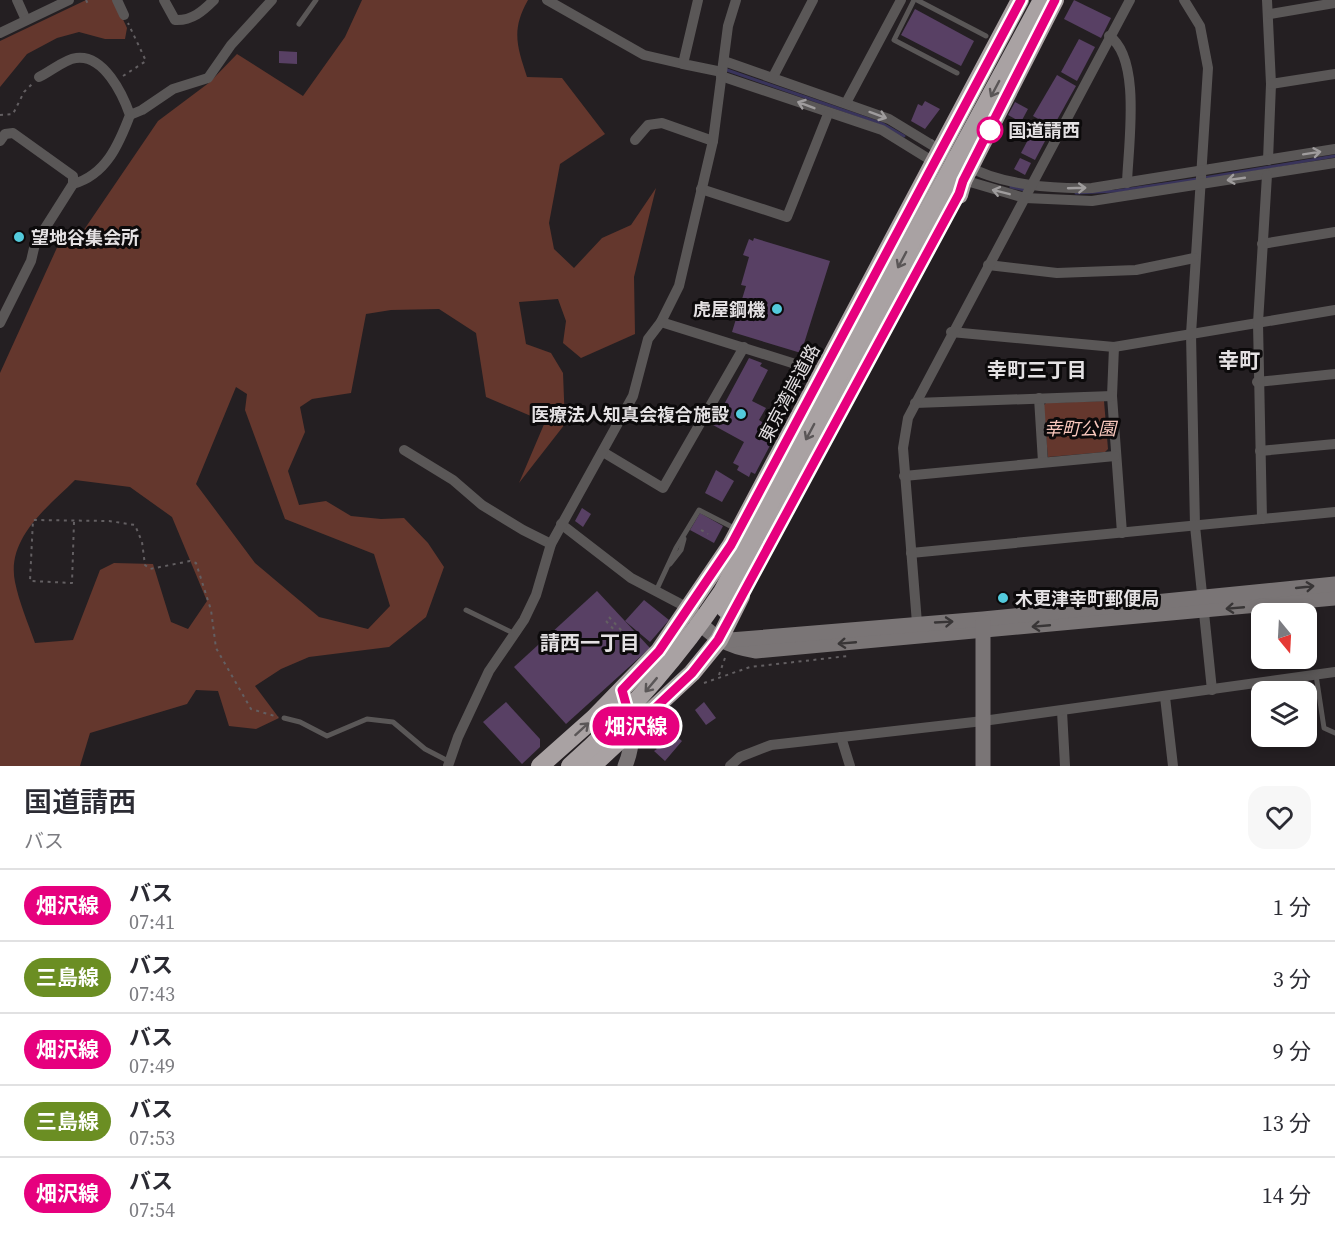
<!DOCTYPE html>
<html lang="ja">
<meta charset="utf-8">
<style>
:root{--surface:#fff;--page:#f7f7f7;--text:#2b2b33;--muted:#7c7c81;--line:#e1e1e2}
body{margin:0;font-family:"Source Serif 4","Noto Sans JP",serif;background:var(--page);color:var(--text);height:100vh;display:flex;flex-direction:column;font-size:22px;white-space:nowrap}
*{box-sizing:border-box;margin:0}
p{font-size:20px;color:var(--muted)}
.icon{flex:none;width:33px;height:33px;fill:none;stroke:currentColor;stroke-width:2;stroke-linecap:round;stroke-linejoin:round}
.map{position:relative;height:766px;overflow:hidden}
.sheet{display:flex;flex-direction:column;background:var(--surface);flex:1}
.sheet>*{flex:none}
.badge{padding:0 12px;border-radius:20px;font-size:21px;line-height:39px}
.needle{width:39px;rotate:162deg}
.controls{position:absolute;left:1251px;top:603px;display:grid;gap:12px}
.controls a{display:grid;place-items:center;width:66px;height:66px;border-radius:12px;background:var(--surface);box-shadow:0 3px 9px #0003;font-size:30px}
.map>.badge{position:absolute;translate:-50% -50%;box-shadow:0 0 0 3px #fff}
.round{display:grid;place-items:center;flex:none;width:63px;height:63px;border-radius:18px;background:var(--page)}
.summary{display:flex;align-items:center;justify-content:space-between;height:102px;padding:0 24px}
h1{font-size:28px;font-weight:600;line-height:45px}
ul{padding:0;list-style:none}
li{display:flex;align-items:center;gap:18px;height:72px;padding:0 24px;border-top:2px solid var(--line)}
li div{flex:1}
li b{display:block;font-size:22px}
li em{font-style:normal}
li .badge{min-width:66px;font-weight:700;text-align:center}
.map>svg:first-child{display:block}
</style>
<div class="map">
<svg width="1335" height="766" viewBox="0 0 1335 766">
<rect width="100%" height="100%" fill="#241f22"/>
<g fill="#64372d" fill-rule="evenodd">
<path d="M 86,0 L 114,0 L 127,28 L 125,39 L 105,39 L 79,32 L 57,38 L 27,54 L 0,87 L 0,41 Z"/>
<path d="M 362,0 L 528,0 C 511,30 517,46 527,77 L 562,78 L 605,134 L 560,164 L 549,223 L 554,249 L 574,268 L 602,238 L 631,225 L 656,188 L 634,277 L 635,334 L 581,358 L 563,343 L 566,321 L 558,299 L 519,302 L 526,344 L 551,353 L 563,373 L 565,424 L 519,483 L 545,422 L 486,397 L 476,333 L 439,309 L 391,310 L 366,314 L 351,393 L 312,399 L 300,407 L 305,432 L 288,471 L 299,505 L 326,501 L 351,516 L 381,519 L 404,518 L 428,543 L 444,567 L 426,617 L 389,647 L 309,657 L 281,669 L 255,686 L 279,718 L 256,729 L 229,726 L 218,691 L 196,690 L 187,704 L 90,733 L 80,766 L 0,766 L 0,373 L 60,241 L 75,243 L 158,121 L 210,82 L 237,54 L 303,96 L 345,37 ZM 236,387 L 247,394 L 245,410 L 285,519 L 374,554 L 390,606 L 368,629 L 319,617 L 255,563 L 196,484 ZM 75,480 L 130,487 L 172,517 L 207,601 L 188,629 L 171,622 L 153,564 L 114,563 L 100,570 L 73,640 L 35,643 C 28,623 19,602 15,582 C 6,538 48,507 75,480 Z"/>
<path d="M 1104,401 L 1108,449 L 1105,452 L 1048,457 L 1043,406 L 1046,403 Z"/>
</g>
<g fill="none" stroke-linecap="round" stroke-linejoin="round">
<g stroke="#39345b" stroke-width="3">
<path d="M 727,70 L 883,124 L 904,136"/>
<path d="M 1204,178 L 1335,156"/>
<path d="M 1011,187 L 1025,190"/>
<path d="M 1076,193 L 1116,191 L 1198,179"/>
</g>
</g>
<g fill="#584064">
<path d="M 1074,0 L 1111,18 L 1101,38 L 1064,19 Z"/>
<path d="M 915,9 L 974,41 L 961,66 L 901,35 Z"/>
<path d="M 1079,39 L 1095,47 L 1077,81 L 1061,72 Z"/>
<path d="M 279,51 L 297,52 L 297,64 L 279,63 Z"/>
<path d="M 1057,75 L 1076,86 L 1053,127 L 1033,116 Z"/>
<path d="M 925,101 L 940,109 L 925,129 L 911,121 L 918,104 L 922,106 Z"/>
<path d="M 1015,102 L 1028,109 L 1021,122 L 1008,115 Z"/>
<path d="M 1031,134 L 1045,141 L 1035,160 L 1021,153 Z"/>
<path d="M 1020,158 L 1031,163 L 1025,175 L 1014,169 Z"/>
<path d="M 754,238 L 830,261 L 801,353 L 732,332 L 746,286 L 741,285 L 749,257 L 743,255 L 749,239 L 753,241 Z"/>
<path d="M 749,358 L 762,363 L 760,366 L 768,370 L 752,401 L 766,408 L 759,420 L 777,432 L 755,474 L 751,472 L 749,477 L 737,470 L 739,466 L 733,463 L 744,442 L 713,425 Z"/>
<path d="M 716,470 L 734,481 L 722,502 L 705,493 Z"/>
<path d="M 582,508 L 591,514 L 583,527 L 575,521 Z"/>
<path d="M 700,513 L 723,526 L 714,543 L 690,530 Z"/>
<path d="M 597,591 L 650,648 L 566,724 L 514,667 Z"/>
<path d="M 644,600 L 669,620 L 650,642 L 625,621 Z"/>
<path d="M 506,702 L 540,739 L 540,747 L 522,764 L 483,722 Z"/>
<path d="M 704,702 L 716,718 L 706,725 L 695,710 Z"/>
<path d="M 668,729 L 682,741 L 665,761 L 654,751 L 657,749 L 653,746 Z"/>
</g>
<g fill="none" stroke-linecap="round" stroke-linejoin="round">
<g stroke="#635f62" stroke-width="2" stroke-dasharray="3 4.5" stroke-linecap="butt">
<path d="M 86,0 L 88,4"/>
<path d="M 123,76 L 146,61 L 128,23"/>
<path d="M 0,115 L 13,114 L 24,92 L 33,83"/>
<path d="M 74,522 L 72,583 L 30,581 L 33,520 L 109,521 L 135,525 L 142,542 L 145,565 L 150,569 L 190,561 L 196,563 L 211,610 L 216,648 L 251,709 L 278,717"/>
<path d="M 701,530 L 708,534"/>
<path d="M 609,617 L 632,642"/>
<path d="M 606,621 L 629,646"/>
<path d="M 719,675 L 726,655"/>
<path d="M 704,683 L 750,667 L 848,656"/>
<path d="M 644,747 L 652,731"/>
</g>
<g stroke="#5a5757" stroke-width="5">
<path d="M 914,0 L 894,40 L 957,73"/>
<path d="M 917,0 L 986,36"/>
<path d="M 299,24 L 316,0"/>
<path d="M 670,564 L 681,550 L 684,539"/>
<path d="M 656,591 L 676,548 L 699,510 L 736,529"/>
<path d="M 466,610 L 515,634"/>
<path d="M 1316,675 L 1324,728 L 1335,733"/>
<path d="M 284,718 L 300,722 L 327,736 L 367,719 L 393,722 L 425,749 L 450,762"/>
</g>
<g stroke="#5a5757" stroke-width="10">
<path d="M 17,0 L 26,20"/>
<path d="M 117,0 L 124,15"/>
<path d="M 164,0 L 175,20 C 192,21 203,11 214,0"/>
<path d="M 547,0 L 644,55 L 683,64"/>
<path d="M 698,0 L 683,64 L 722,72"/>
<path d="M 1184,0 L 1200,26 L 1208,68 L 1191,334 L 1195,526 L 1212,690"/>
<path d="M 1267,0 L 1271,84 L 1268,160"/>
<path d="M 1270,14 L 1335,3"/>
<path d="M 0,33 L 69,0"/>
<path d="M 1109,36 C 1142,58 1128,147 1127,183"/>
<path d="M 724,61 L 889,119 L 945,153"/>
<path d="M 721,76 L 882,130 L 937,164"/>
<path d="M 39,77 C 50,72 65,59 76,58 C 104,54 123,95 130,115 C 119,144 106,175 73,184"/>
<path d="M 773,77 L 813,0"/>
<path d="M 1271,84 L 1335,74"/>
<path d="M 846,103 L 901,0"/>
<path d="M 130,115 L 142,110 L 173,89 L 208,78 L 231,45 L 272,0"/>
<path d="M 635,140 L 648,125 L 662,123 L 713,141"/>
<path d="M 0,141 L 5,134 L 13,133 L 73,176 L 73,184 L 35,244 L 31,261 L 0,323"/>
<path d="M 966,165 C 999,185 1054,189 1092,188 L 1335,149"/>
<path d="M 960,179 L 1025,198 L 1092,201 L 1335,163"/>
<path d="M 701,189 L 787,217 L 828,114"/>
<path d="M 1262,244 L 1335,232"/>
<path d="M 988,265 L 1057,273 L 1136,270 L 1194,258"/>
<path d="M 661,322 L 824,373"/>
<path d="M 951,332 L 1114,347 L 1335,310"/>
<path d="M 1114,347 L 1112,396 L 1122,533"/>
<path d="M 1257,382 L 1335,374"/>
<path d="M 1039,398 L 1043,462"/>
<path d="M 915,403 L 1112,396"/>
<path d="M 404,450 L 453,480 L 482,505 L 523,530 L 551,544"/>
<path d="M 1260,451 L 1335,444"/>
<path d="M 603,452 L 663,488 L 744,347"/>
<path d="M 904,476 L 1115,456"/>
<path d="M 1262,519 L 1258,323 L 1267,175"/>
<path d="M 561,524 L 631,578 L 690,609"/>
<path d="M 911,553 L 1335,512"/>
<path d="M 917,623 L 903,448 L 908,418 L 1130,0"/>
<path d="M 1165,697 L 1173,766"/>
<path d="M 1062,711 L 1065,766"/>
<path d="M 841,737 L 850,766"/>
<path d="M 448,766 L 458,737 L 489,671 L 524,620 L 536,595 L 551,544 L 633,396 L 648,339 L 661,322 L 679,286 L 713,141 L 728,26 L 736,0"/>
<path d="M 730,766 L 740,757 L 771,745 L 983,721 L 1335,672"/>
</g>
<g stroke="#7a7576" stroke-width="15">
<path d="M 693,614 C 710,637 728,647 756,651 L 1335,598"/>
<path d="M 730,640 L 983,619 L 1335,584"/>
<path d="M 622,689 C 630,717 637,738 625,766"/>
<path d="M 983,766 L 983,622"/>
</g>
<g stroke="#a9a2a3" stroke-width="18">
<path d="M 959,195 L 963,181 L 1055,0"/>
<path d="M 540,766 L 594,718 L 659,651 L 731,545 L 1020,0"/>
<path d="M 592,766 L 692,673 L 719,640 L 741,596"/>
</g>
<path stroke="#635f62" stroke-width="2" stroke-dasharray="3 4.5" stroke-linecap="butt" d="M 931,140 L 948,148"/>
<g stroke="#a9a2a3" stroke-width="18">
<path d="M 725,609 L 749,574 L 963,181"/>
<path d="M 570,766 C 629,714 678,657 722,592 L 1042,0"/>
</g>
</g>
<defs><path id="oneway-shaft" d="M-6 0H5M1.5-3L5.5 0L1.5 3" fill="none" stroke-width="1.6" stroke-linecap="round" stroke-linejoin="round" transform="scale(1.5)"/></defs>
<g stroke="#5a5657">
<use href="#oneway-shaft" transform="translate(995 89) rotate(118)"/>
<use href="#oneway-shaft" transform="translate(902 260) rotate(118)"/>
<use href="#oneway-shaft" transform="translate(810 432) rotate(118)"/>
<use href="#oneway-shaft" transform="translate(651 685) rotate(130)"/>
<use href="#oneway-shaft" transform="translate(582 729) rotate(-42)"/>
</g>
<g stroke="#9f9c9d">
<use href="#oneway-shaft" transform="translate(806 105) rotate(-159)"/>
<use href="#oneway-shaft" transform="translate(878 115) rotate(20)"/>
<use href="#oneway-shaft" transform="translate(1312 153) rotate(-9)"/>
<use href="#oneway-shaft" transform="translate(1236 179) rotate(172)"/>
<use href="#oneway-shaft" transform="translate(1077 188) rotate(-2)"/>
<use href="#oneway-shaft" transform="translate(1001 192) rotate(-166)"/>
</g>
<g stroke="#383536">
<use href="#oneway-shaft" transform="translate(1305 587) rotate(-6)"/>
<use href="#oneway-shaft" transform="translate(1235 608) rotate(175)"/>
<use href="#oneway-shaft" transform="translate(944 622) rotate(-3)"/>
<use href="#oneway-shaft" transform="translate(1041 626) rotate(175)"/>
<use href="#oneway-shaft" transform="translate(847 643) rotate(175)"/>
</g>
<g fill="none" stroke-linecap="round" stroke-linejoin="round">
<defs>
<path id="line" d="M 1021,0 L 731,545 L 659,651 L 622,690 L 633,729 L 692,673 L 718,640 L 959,194 L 963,181 L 1055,0"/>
</defs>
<use href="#line" stroke="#fff" stroke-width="14"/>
<use href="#line" stroke="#e6007e" stroke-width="9"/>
</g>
<circle fill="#fff" stroke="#e6007e" stroke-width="3" cx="990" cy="130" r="12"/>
<g fill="#53cadc" stroke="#0c0a0b" stroke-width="2">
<circle cx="19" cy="237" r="6"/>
<circle cx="777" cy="309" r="6"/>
<circle cx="741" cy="414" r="6"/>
<circle cx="1003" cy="598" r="6"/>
</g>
<g text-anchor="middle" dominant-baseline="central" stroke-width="6" stroke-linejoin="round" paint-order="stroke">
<g font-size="18" font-weight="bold" fill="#e4e1e3" stroke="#0c0a0b" text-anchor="start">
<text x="1008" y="130">国道請西</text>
</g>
<g font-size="18" font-weight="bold" fill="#e4e1e3" stroke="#0c0a0b" text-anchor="start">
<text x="31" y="237">望地谷集会所</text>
<text x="765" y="309" text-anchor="end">虎屋鋼機</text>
<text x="729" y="414" text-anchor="end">医療法人知真会複合施設</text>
<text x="1015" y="598">木更津幸町郵便局</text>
</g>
<g font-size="18" fill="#e4e1e3" stroke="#0c0a0b">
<text transform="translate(789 393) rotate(-62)">東京湾岸道路</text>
</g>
<g font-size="18" font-style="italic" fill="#f9c8bd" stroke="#0c0a0b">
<text x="1080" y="428">幸町公園</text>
</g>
<g font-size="20" font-weight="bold" fill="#e4e1e3" stroke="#0c0a0b">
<text x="1037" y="370">幸町三丁目</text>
<text x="590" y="643">請西一丁目</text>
</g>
<g font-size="21" font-weight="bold" fill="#e4e1e3" stroke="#0c0a0b">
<text x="1239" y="360">幸町</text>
</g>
</g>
</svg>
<div class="controls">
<a><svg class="needle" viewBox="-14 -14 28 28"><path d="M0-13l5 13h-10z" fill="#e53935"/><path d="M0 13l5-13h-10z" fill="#7c7c81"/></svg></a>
<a><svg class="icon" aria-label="layers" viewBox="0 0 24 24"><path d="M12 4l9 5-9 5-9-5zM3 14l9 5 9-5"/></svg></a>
</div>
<b class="badge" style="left:636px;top:726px;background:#e6007e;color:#fff">畑沢線</b>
</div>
<section class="sheet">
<div class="summary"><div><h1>国道請西</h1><p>バス</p></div><a class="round"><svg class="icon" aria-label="heart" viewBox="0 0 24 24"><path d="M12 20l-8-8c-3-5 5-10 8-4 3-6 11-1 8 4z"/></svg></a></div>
<ul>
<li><span class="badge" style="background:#e6007e;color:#fff">畑沢線</span><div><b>バス</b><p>07:41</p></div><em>1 分</em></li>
<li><span class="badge" style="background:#6b8e23;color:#fff">三島線</span><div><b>バス</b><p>07:43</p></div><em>3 分</em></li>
<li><span class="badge" style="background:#e6007e;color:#fff">畑沢線</span><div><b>バス</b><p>07:49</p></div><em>9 分</em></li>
<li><span class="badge" style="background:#6b8e23;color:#fff">三島線</span><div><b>バス</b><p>07:53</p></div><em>13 分</em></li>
<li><span class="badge" style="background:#e6007e;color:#fff">畑沢線</span><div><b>バス</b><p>07:54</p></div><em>14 分</em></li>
</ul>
</section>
